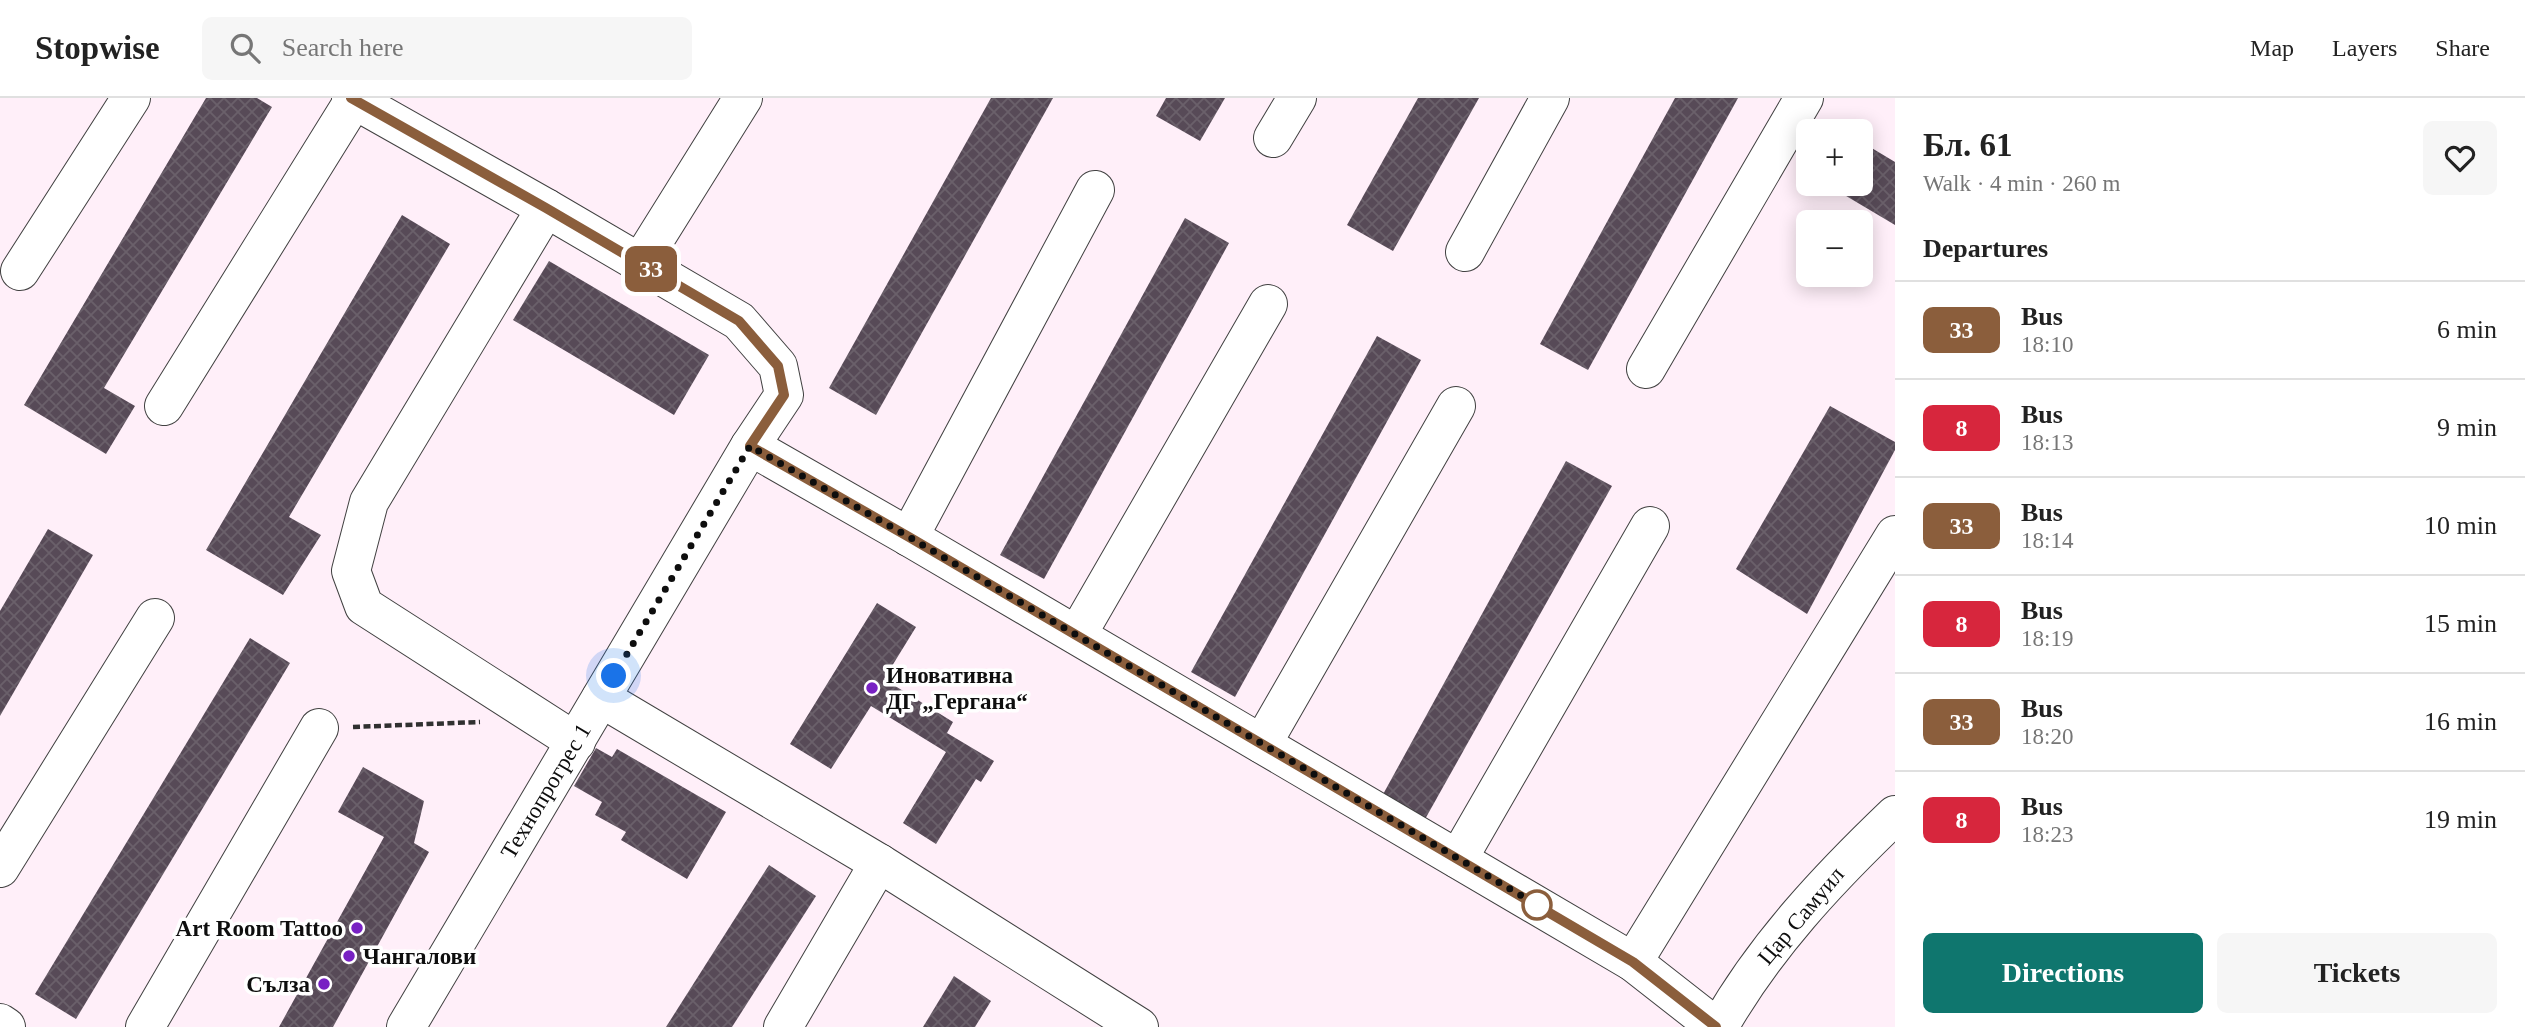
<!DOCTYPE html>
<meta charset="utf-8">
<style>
:root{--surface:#fff;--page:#f6f6f6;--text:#222;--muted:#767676;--line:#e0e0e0;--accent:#0f766e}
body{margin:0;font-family:Georgia,serif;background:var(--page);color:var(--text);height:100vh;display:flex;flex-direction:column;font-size:26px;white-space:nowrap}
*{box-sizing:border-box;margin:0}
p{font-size:23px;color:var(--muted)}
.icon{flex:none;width:38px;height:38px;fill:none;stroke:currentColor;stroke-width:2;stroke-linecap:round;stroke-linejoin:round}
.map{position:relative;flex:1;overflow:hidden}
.details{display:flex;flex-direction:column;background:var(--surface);width:630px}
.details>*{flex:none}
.badge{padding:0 14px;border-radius:10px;font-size:24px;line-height:46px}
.tools{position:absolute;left:1796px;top:21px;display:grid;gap:14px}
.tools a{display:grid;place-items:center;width:77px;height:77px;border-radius:10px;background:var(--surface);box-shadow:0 4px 18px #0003;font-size:35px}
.you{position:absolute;width:35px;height:35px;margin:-18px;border:5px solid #fff;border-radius:50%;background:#1a73e8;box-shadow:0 0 0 10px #1a73e833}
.map>.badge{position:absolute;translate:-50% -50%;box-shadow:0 0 0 4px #fff}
h2{padding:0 28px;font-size:26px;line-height:63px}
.round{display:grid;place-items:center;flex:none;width:74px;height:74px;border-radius:10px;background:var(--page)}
.head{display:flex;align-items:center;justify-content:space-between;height:119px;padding:0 28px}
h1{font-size:33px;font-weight:700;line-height:52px}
.action{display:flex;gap:14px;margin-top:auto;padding:14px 28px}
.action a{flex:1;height:80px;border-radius:10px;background:var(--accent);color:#fff;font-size:28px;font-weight:700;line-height:80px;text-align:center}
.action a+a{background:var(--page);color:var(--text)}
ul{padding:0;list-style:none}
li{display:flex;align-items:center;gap:21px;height:98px;padding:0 28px;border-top:2px solid var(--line)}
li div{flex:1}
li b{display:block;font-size:26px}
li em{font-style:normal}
li .badge{min-width:77px;font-weight:700;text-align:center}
header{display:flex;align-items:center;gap:42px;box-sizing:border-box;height:98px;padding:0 35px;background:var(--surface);border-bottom:2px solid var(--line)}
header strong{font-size:33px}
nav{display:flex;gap:38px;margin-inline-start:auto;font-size:24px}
.search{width:490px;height:63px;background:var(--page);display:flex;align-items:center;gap:18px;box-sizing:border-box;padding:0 24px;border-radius:10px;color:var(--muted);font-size:26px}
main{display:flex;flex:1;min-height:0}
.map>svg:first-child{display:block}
</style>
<header>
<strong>Stopwise</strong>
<div class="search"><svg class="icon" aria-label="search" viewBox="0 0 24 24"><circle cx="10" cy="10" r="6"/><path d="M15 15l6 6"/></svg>Search here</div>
<nav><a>Map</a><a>Layers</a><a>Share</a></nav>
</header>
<main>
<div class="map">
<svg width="1895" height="929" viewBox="0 0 1895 929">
<defs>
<pattern id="building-cross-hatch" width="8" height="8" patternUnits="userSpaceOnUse" patternTransform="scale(1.75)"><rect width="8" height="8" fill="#574a57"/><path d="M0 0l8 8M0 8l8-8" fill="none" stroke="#6a606a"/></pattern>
</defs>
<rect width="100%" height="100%" fill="#ffeff9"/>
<g fill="url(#building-cross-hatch)">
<path d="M 206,0 L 257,0 L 272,9 L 104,290 L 135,308 L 106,356 L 24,307 Z"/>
<path d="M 991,0 L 1053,0 L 876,317 L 829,290 Z"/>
<path d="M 1166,0 L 1225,0 L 1200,43 L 1156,18 Z"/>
<path d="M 1418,0 L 1479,0 L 1393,153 L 1347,127 Z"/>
<path d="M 1675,0 L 1738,0 L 1588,272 L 1540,246 Z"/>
<path d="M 1827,22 L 1845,33 L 1820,33 Z"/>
<path d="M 1860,43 L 1895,64 L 1895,127 L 1826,86 L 1860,86 Z"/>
<path d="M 1808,54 L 1808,75 L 1799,69 Z"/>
<path d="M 402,117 L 450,146 L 289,419 L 321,437 L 283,497 L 206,452 Z"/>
<path d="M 1185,120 L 1229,145 L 1044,481 L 1000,457 Z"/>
<path d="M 549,163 L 709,257 L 674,317 L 513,222 Z"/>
<path d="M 1377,238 L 1421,262 L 1235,599 L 1191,574 Z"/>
<path d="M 1830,308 L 1895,344 L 1895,352 L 1807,516 L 1736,471 Z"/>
<path d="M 1566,363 L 1612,388 L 1424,723 L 1381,700 Z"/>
<path d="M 48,431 L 93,457 L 0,618 L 0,513 Z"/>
<path d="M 877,505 L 916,529 L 884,581 L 953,624 L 947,635 L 994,663 L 981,684 L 976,681 L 936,746 L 903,725 L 946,654 L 871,608 L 831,671 L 790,646 Z"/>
<path d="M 250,540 L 290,565 L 76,921 L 35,896 Z"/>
<path d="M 596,650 L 612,659 L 617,651 L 726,714 L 687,781 L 621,742 L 626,734 L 595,717 L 602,704 L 574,688 Z"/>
<path d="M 363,669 L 424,703 L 414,745 L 429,754 L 333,929 L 279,929 L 384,739 L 338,714 Z"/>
<path d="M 769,767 L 816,798 L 732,929 L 666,929 Z"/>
<path d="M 954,878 L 991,903 L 975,929 L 923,929 Z"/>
</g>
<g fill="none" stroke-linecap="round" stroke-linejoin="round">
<defs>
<g id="minor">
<path d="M 351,0 L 546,110 L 739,223 L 778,268 L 784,297 L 750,348 L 406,929"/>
<path d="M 1273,40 L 1297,0"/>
<path d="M 546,110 L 369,404 L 351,473 L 364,508 L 576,644"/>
<path d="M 1465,154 L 1550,0"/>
<path d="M 640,165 L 743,0"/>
<path d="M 20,173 L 131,0"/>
<path d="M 1646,271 L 1804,0"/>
<path d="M 164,308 L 354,2"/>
<path d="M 750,348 L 909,439 L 1633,864 L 1716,929"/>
<path d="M 909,439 L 1095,92"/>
<path d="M 1077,537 L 1268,206"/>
<path d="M 601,600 L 879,765 L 1139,929"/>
<path d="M 1262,646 L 1456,308"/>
<path d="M 1458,761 L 1650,428"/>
<path d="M 0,770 L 155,520"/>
<path d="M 1633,864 L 1895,437"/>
<path d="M 0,925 L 6,929"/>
<path d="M 145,929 L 319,630"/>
<path d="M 783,929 L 879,765"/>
<path d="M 1719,929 C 1765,848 1828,781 1895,717"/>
</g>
</defs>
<use href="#minor" stroke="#414141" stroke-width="40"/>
<path stroke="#303030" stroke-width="4.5" stroke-dasharray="7 3.5" stroke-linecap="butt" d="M 353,629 L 480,624"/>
<use href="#minor" stroke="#fff" stroke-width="38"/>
</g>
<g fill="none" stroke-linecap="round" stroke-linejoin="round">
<defs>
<path id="line" d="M 351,0 L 546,110 L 739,223 L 778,268 L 784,297 L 750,348 L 909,439 L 1633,864 L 1716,929"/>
</defs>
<use href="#line" stroke="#fff" stroke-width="16"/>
<use href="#line" stroke="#8b5e3c" stroke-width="10"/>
<path stroke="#0e0e0e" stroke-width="7" stroke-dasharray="0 12.6" d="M 614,578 L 750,348 L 909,439 L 1546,812 L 1537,807"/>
</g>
<g fill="#7821c3" stroke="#fff" stroke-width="2.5">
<circle cx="872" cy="590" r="7"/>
<circle cx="357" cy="830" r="7"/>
<circle cx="349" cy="858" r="7"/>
<circle cx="324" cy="886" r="7"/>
</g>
<circle fill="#fff" stroke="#8b5e3c" stroke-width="3.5" cx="1537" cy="807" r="14"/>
<g text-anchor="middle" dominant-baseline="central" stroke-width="7" stroke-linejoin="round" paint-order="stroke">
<g font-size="23" font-weight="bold" fill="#0e0e0e" stroke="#fff" text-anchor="start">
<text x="886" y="577">Иновативна<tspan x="886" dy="26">ДГ „Гергана“</tspan></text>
<text x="343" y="830" text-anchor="end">Art Room Tattoo</text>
<text x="363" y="858">Чангалови</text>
<text x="310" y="886" text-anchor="end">Сълза</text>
</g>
<g font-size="23" fill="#0e0e0e" stroke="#fff">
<text transform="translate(546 693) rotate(-59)">Технопрогрес 1</text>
<text transform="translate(1801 818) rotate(-50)">Цар Самуил</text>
</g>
</g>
</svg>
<div class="tools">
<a>+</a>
<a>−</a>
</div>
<div class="you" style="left:614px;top:578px"></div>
<b class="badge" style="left:651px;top:171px;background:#8b5e3c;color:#fff">33</b>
</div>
<section class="details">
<div class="head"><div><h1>Бл. 61</h1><p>Walk · 4 min · 260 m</p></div><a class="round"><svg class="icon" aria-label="heart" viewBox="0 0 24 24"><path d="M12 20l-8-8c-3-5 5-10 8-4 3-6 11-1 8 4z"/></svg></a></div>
<h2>Departures</h2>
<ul>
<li><span class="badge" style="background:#8b5e3c;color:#fff">33</span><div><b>Bus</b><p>18:10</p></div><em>6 min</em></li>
<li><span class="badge" style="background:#d7263d;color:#fff">8</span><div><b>Bus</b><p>18:13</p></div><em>9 min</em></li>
<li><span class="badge" style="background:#8b5e3c;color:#fff">33</span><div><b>Bus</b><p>18:14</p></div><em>10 min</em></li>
<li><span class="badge" style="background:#d7263d;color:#fff">8</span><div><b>Bus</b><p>18:19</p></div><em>15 min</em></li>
<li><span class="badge" style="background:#8b5e3c;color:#fff">33</span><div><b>Bus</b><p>18:20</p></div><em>16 min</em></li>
<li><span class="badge" style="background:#d7263d;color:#fff">8</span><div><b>Bus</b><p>18:23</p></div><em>19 min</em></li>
</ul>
<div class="action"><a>Directions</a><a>Tickets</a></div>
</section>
</main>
